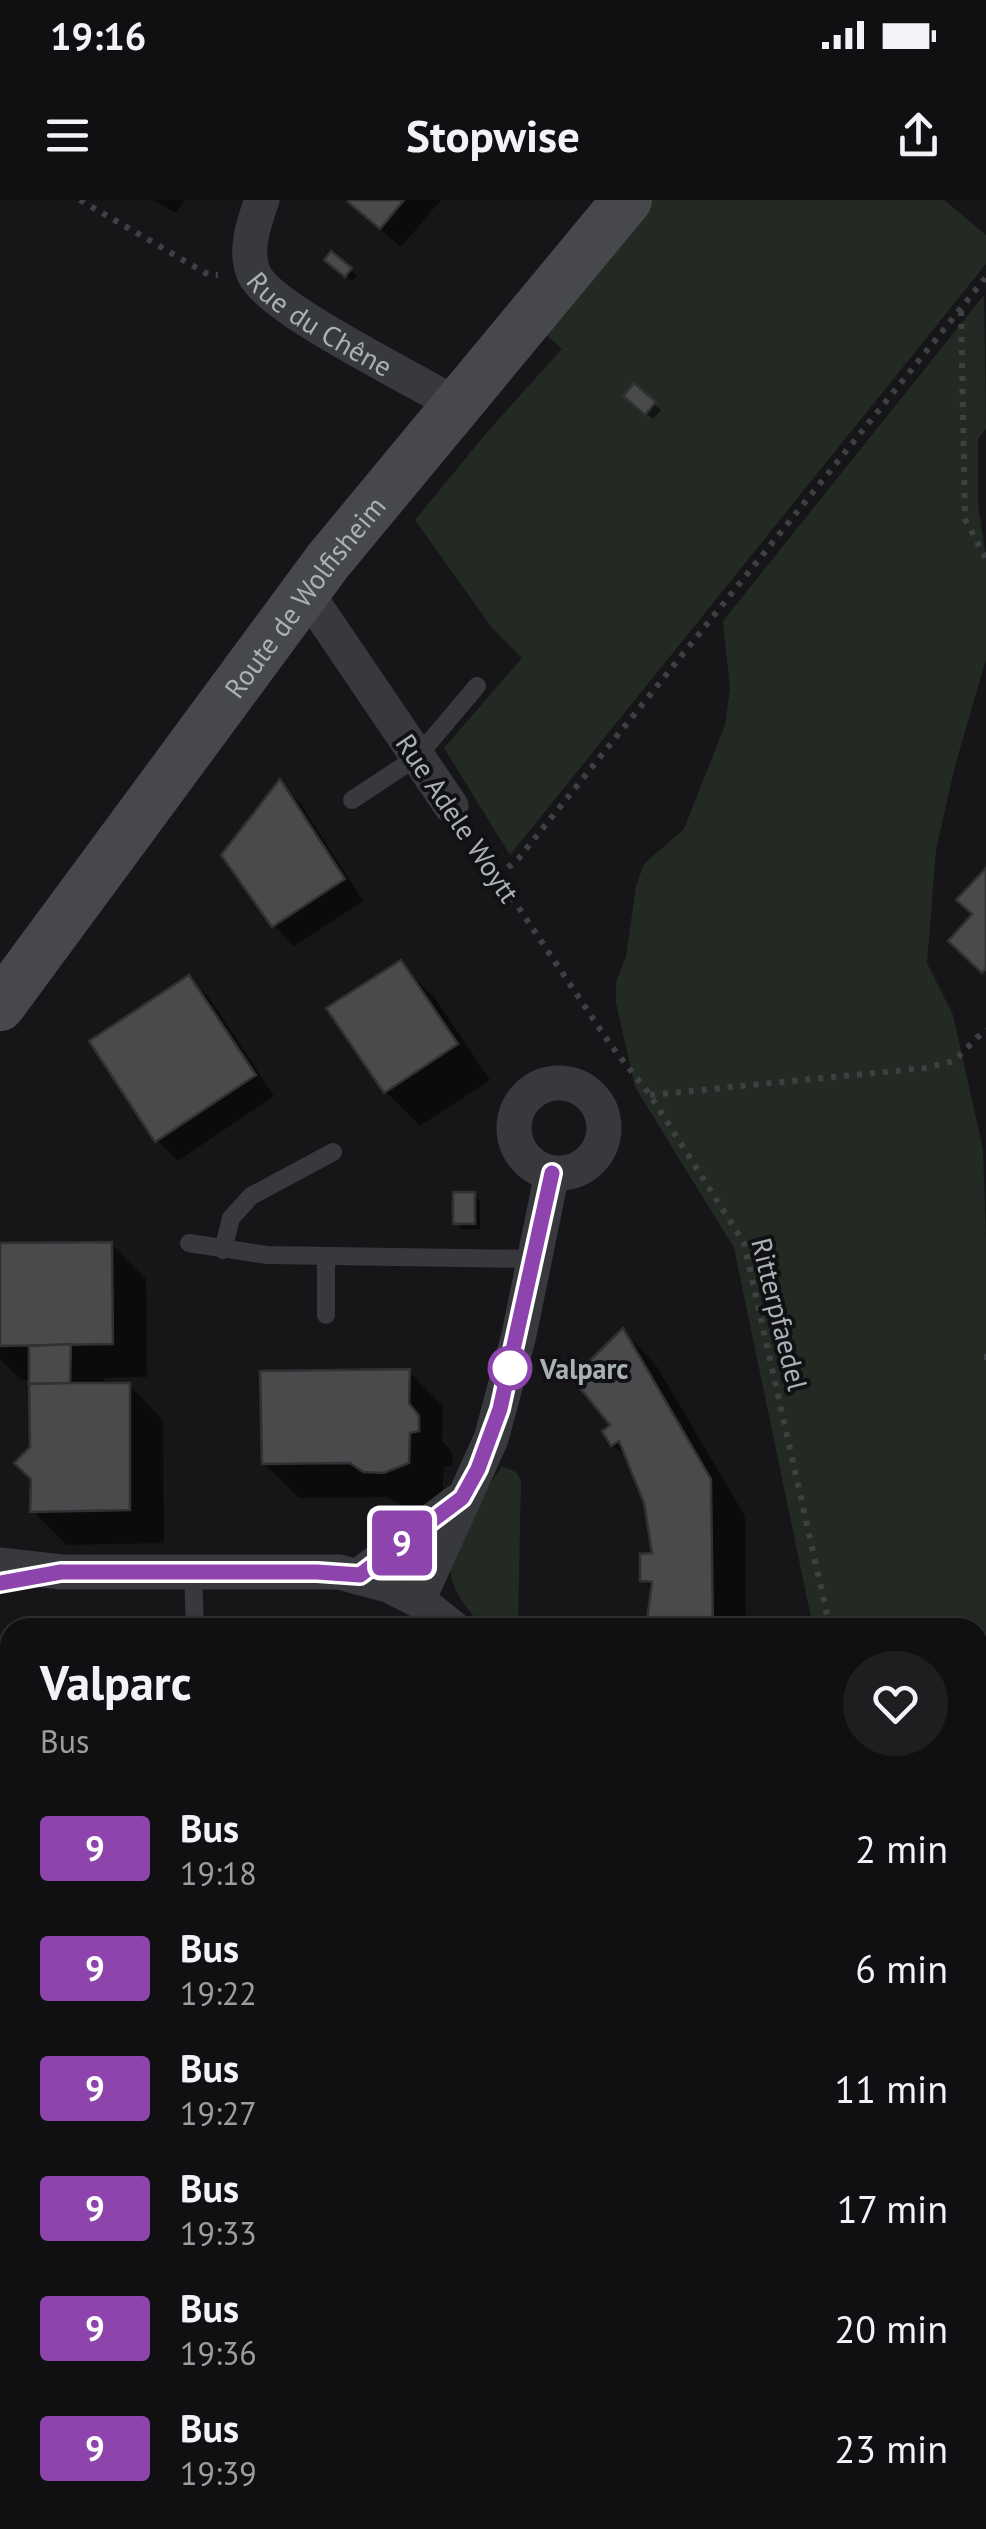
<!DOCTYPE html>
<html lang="fr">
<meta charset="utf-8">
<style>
:root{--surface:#101012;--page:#1e1e20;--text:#f1f3f6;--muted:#9c9d9f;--line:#303032}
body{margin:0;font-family:"PT Sans",sans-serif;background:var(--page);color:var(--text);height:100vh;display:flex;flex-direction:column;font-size:38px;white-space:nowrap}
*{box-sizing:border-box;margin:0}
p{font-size:32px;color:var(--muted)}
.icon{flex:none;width:55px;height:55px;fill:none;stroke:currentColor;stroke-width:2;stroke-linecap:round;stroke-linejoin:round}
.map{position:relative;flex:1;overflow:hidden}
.side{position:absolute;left:0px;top:1418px;width:988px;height:912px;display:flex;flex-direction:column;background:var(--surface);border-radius:30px 30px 0 0;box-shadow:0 2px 8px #0004,0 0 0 2px var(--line)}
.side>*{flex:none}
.badge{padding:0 20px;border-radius:8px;font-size:35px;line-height:65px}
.map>.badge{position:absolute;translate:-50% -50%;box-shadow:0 0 0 5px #fff}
.round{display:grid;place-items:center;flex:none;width:105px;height:105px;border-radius:52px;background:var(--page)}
.summary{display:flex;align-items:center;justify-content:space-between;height:170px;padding:0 40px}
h1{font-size:48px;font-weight:800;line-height:75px}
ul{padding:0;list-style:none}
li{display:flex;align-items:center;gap:30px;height:120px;padding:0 40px}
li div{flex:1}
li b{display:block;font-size:38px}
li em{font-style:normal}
li .badge{min-width:110px;font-weight:700;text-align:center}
.status{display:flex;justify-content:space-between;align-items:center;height:70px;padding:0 50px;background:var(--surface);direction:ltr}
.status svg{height:28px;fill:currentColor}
header{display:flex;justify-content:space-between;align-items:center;height:130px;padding:0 40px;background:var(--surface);font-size:45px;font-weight:800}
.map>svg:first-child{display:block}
</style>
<div class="status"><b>19:16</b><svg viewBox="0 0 49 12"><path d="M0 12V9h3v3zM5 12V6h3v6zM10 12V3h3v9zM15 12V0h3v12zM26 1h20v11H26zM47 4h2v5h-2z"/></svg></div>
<header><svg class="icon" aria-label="menu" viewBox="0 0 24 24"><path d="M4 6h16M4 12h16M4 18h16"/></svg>Stopwise<svg class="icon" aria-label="share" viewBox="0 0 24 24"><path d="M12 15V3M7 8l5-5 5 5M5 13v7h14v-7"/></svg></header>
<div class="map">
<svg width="986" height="2329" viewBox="0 0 986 2329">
<rect width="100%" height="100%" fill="#161618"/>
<g fill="#232a23">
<path d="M 652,0 L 944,0 L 986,35 L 986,64 L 510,655 L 444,548 L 522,458 L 493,429 L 415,320 L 488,231 L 562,149 L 542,131 Z"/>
<path d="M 984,95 L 986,229 L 978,239 L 978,305 L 986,356 L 986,459 L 955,566 L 936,650 L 927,763 L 953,815 L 983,949 L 986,1040 L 986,1769 L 978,1756 L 978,1428 L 813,1427 L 734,1048 L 635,887 L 616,803 L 616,782 L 626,757 L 636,686 L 644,664 L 684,629 L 725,525 L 730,489 L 723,421 Z"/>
<path d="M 502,1266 L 516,1272 L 521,1280 L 518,1427 L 482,1427 C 471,1413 457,1397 452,1380 C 442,1340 482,1297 502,1266 Z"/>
</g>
<g fill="#0007">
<path d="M 153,0 L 184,0 L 176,13 Z"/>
<path d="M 353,0 L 441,0 L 401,47 L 371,22 L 351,2 Z"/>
<path d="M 334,66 L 350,70 L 357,76 L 352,81 Z"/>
<path d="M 634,187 L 661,210 L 653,219 L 632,202 Z"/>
<path d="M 280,583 L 300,603 L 363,701 L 294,746 L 274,725 Z"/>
<path d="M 400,764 L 435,798 L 490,880 L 420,926 L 386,892 L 330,809 Z"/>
<path d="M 189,778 L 209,798 L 274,896 L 178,961 L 157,940 Z"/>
<path d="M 474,995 L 480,1001 L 480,1029 L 462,1029 L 456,1023 Z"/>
<path d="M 111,1044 L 146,1079 L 147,1177 L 104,1178 L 104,1185 L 129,1185 L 163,1220 L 164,1343 L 67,1345 L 33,1311 L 32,1180 L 21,1180 L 0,1159 L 0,1045 Z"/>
<path d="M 623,1131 L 656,1165 L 745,1316 L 746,1428 L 648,1428 L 654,1391 L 643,1380 L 655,1355 L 647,1302 L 633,1264 L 613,1245 Z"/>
<path d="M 409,1172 L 443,1206 L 442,1240 L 452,1253 L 453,1265 L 444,1267 L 442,1297 L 420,1307 L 400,1305 L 387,1297 L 299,1298 L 264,1263 Z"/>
<path d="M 0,1602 L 10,1602 L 10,1719 L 0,1709 Z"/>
<path d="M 321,2320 L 501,2320 L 508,2329 L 328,2329 Z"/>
</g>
<g fill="#484a4c" stroke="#303133" stroke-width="2.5">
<path d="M 350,0 L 404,0 L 380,29 L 348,2 Z"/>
<path d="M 331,51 L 352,68 L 345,77 L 324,60 Z"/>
<path d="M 634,183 L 656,202 L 645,215 L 623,196 Z"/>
<path d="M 280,579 L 345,679 L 272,727 L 221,655 Z"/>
<path d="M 986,668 L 986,769 L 982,773 L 948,741 L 972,714 L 956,700 Z"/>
<path d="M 401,760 L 458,844 L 384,893 L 326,808 Z"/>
<path d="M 189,775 L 256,875 L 155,942 L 89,841 Z"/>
<rect x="453" y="992" width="22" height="32"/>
<path d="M 112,1042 L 113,1144 L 0,1146 L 0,1043 Z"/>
<path d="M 623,1128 L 711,1279 L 713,1428 L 646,1428 L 652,1382 L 640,1381 L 640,1354 L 652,1353 L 644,1303 L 619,1241 L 611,1246 L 602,1231 L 610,1225 L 572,1178 Z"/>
<path d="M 71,1144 L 70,1183 L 29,1184 L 29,1146 Z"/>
<path d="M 410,1169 L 409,1203 L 419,1216 L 419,1231 L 410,1233 L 409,1263 L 384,1273 L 363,1272 L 350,1263 L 262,1264 L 260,1171 Z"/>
<path d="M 70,1183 L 130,1183 L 130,1310 L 30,1312 L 31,1279 L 14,1263 L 30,1247 L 29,1184 Z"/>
<rect x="0" y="1600" width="10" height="99"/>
<path d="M 318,2320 L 476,2320 L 464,2329 L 325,2329 Z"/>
</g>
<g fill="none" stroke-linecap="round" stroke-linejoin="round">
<g stroke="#3e4043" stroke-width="6" stroke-dasharray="5 8" stroke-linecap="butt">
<path d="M 80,0 L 209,75 L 218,75"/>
<path d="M 961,111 L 965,319 L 986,359"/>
<path d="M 468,632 L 610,844 L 650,895 L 744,1043 L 830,1428"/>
<path d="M 498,676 L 518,659 L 986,77"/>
<path d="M 650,895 L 925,868 L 954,861 L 986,829"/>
<path d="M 984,1157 L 986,1157"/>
<path d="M 978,1728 L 986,1741"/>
<path d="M 0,2021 L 10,2034"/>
<path d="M 235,2320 L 242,2329"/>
<path d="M 590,2329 L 601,2320"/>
</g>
<g stroke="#37393c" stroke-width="18">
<path d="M 352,600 L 417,557 L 477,486"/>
<path d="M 189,1043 L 267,1055 L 534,1059"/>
<path d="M 223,1050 L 231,1018 L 251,996 L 333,952"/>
<path d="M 326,1115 L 326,1057"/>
<path d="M 193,1372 L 195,1428"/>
</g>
<g stroke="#37393c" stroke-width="35">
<path id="s1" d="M 262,0 C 254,22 243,53 255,76 C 274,111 416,180 457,205"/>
<path d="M 306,392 L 451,606"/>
<circle cx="559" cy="928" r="45"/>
<path d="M 0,1365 L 61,1372 L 339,1372 L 388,1385 L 418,1400 L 453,1428"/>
<path d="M 360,1375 L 458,1301"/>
<path d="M 418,1400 L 491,1239 L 519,1135 L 552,973"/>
<path d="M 978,2075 L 986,2079"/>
</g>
<path stroke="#46484c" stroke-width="50" id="s2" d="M 0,806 L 328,361 L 627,0"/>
</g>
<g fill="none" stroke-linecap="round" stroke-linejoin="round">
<defs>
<path id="line" d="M 0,1383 L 61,1372 L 317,1372 L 360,1375 L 462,1298 L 478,1269 L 500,1209 L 552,973"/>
</defs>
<use href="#line" stroke="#fff" stroke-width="22"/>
<use href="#line" stroke="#8e44ad" stroke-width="15"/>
</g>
<circle fill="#fff" stroke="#8e44ad" stroke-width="5" cx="510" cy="1168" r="20"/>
<g text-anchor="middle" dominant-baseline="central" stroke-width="8" stroke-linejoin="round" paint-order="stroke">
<g font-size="28" fill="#a9b0b6" stroke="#111113">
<text stroke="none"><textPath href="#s1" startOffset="160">Rue du Chêne</textPath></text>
<text stroke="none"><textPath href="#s2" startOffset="510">Route de Wolfisheim</textPath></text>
<text transform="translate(458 618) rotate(56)">Rue Adele Woytt</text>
<text transform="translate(780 1114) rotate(76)">Ritterpfaedel</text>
</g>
<g font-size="28" font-weight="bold" fill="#a9b0b6" stroke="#111113" text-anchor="start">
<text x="540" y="1168">Valparc</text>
</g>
</g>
</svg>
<b class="badge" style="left:402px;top:1343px;background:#8e44ad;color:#fff">9</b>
<section class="side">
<div class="summary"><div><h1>Valparc</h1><p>Bus</p></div><a class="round"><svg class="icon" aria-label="heart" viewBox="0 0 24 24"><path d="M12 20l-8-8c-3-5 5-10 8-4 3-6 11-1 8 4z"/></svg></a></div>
<ul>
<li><span class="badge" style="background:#8e44ad;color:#fff">9</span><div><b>Bus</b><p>19:18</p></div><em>2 min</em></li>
<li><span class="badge" style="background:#8e44ad;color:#fff">9</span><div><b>Bus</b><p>19:22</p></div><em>6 min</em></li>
<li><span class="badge" style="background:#8e44ad;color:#fff">9</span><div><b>Bus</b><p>19:27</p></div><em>11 min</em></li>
<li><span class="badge" style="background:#8e44ad;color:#fff">9</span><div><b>Bus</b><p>19:33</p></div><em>17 min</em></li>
<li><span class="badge" style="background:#8e44ad;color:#fff">9</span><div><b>Bus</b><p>19:36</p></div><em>20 min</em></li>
<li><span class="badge" style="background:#8e44ad;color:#fff">9</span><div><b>Bus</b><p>19:39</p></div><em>23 min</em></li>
</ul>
</section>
</div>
